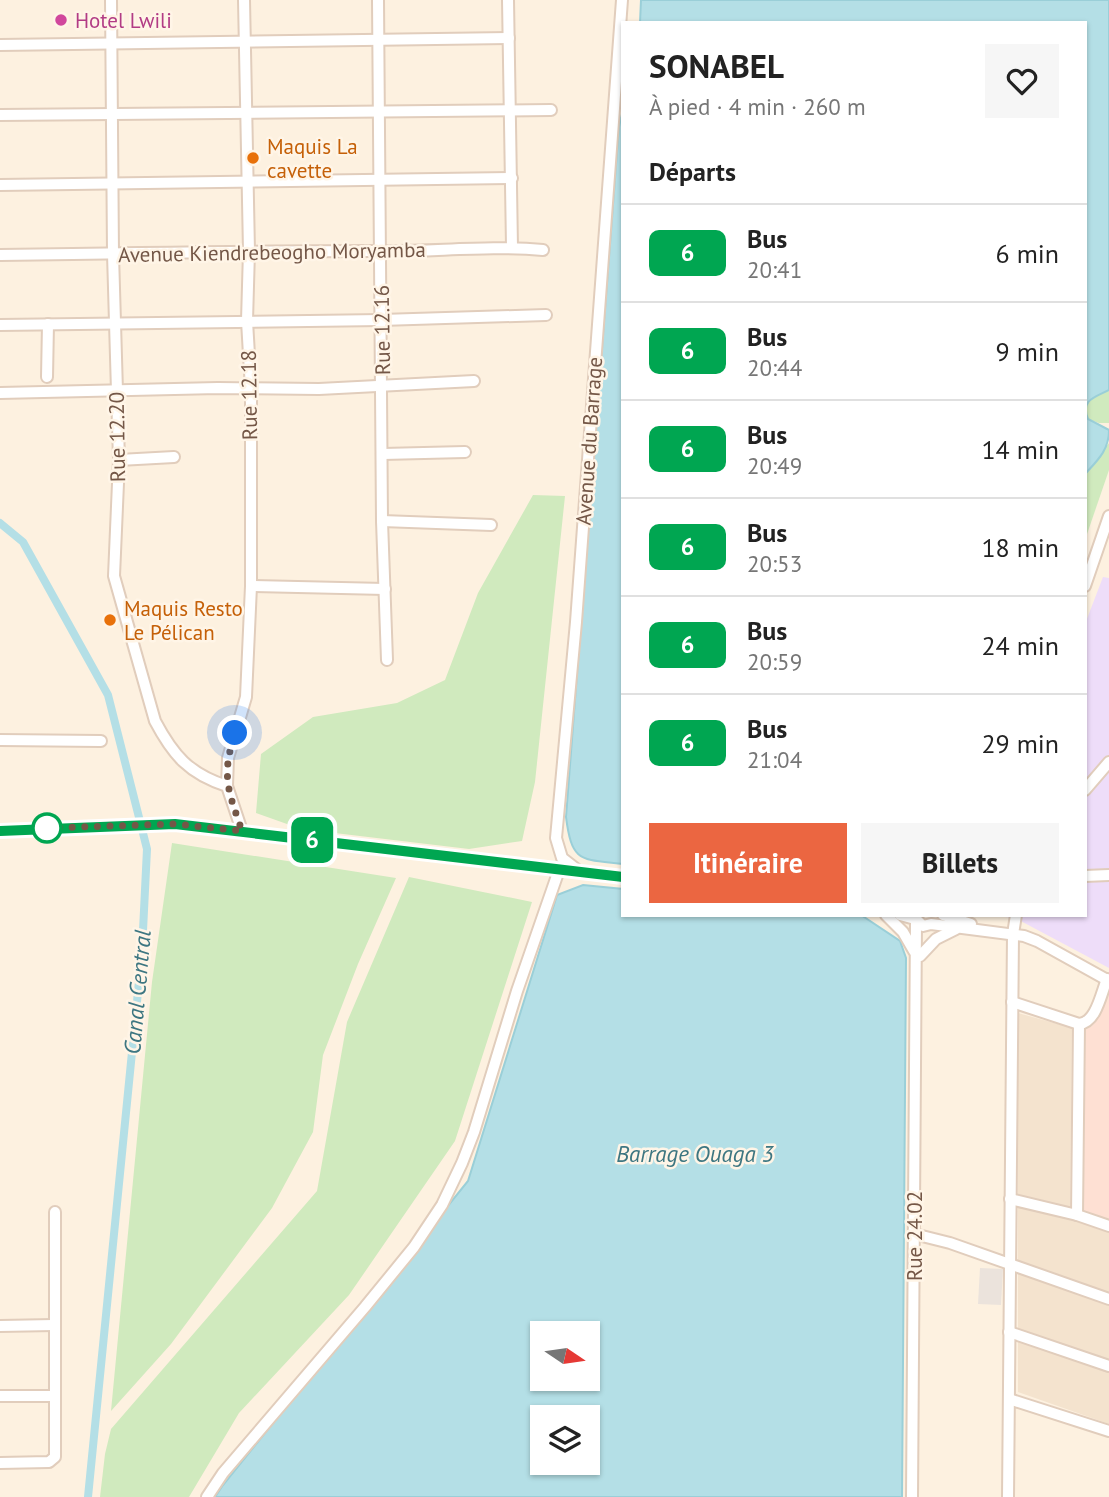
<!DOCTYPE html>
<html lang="fr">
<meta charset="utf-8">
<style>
:root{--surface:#fff;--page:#f6f6f6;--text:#222;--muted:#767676;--line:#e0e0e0;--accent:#eb6641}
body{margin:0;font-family:"PT Sans",sans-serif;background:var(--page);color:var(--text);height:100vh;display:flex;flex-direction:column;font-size:26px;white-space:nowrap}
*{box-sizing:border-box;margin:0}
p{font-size:23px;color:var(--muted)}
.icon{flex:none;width:38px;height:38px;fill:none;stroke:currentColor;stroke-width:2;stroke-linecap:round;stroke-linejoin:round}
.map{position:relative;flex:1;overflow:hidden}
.sheet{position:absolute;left:621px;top:21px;width:466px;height:896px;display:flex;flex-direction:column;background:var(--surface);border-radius:0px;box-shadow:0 2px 5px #0004}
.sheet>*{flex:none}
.badge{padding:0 14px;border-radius:10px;font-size:24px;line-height:46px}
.needle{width:46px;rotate:103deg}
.controls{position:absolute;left:530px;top:1321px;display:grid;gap:14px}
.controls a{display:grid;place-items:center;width:70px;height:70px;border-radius:0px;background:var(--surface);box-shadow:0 2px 5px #0004;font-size:35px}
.you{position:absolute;width:35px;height:35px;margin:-18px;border:5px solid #fff;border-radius:50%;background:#1a73e8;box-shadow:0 0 0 10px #1a73e833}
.map>.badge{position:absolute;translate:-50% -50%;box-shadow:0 0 0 4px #fff}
h2{padding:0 28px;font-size:26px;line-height:63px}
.round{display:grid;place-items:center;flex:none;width:74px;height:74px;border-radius:0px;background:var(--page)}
.head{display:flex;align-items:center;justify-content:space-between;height:119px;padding:0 28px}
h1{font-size:33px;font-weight:600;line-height:52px}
.cta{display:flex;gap:14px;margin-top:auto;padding:14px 28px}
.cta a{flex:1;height:80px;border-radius:0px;background:var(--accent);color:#fff;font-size:28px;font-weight:600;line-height:80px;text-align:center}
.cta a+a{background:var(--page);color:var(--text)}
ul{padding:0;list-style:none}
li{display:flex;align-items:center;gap:21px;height:98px;padding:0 28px;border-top:2px solid var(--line)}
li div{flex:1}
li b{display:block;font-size:26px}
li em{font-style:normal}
li .badge{min-width:77px;font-weight:700;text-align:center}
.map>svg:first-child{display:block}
</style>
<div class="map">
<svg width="1109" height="1497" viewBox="0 0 1109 1497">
<rect width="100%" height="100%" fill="#fdf1e0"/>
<path fill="#f4e3ce" d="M 1018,1013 L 1072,1028 L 1070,1216 L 1109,1229 L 1109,1424 L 1018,1392 Z"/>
<path fill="#fee0d3" d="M 1107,993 L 1109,994 L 1109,1228 L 1083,1219 L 1082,1032 L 1092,1026 Z"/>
<path fill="#ebe3dc" d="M 980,1268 L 1003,1269 L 1001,1305 L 978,1304 Z"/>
<path fill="#eeddf9" d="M 1103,577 L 1109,578 L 1109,968 L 1017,919 L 994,915 L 1085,915 L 1085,624 Z"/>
<g fill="#d0eabe">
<path d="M 1109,390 L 1109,423 L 1099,423 L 1088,419 C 1081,400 1095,397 1109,390 Z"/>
<path d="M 1109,443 L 1109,470 L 1085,540 L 1085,474 Z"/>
<path d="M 533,495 L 565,496 L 535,782 L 522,841 L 469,849 L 301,829 L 256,813 L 261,754 L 313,717 L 397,703 L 445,680 L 478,593 Z"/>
<path d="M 172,843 L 396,878 L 358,964 L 323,1055 L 313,1132 L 272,1208 L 171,1344 L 111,1411 L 152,982 Z"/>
<path d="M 409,877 L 532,902 L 455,1141 L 349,1295 L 239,1413 L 189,1497 L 100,1497 L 105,1454 L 111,1429 L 317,1191 L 347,1022 Z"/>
</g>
<g fill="#b4dfe6" stroke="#9acfd8" stroke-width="2" fill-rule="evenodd">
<path d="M 641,0 L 1109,0 L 1109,390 C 1095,397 1080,400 1088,419 L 1109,430 C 1109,450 1098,460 1085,474 L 1085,23 L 640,23 Z"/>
<path d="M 623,109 L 623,864 C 580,859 572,863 566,817 L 619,127 Z"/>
<path d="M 583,885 L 623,889 L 623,915 L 861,915 L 900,941 L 906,958 L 902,1497 L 215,1497 L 223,1485 L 468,1181 L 557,895 ZM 542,1334 L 588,1334 L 588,1379 L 542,1379 ZM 542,1418 L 588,1418 L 588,1463 L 542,1463 Z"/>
</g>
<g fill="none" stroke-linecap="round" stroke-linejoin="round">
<path stroke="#b4dfe6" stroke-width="8" d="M 0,523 L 23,542 L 108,695 L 147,849 L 142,951 L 88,1497"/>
<defs>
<g id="minor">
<path d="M 111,0 L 113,254 L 119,460 L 114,576 L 155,721 C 173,755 189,774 227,786 L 242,831"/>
<path d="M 378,0 L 382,521 L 387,660"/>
<path d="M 508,0 L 512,247"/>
<path d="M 0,45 L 509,38"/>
<path d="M 0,115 L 551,110"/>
<path d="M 0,185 L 512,178"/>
<path d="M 0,255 C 126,253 252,251 378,251 C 433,252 488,245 543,250"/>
<path d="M 0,325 L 381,320 L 546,315"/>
<path d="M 47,377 L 48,324"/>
<path d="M 0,393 L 218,388 L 319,389 L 474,381"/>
<path d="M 383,454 L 465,452"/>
<path d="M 119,460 L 174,457"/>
<path d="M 382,521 L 491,525"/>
<path d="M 251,586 L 385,589"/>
<path d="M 1085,586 L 1109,516"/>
<path d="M 0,740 L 101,741"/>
<path d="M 227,786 L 228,758 L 246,697 L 251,586 L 251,389 L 247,321 L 249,251 L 244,0"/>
<path d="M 1085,790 L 1109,762"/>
<path d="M 0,831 L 175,824 L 623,877"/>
<path d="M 580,872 L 562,858 L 556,838 L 576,622 L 622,0"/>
<path d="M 1085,876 L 1109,875"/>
<path d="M 886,915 L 903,932 L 914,951"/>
<path d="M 900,915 L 915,919"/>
<path d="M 943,915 L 971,924"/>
<path d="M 915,918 L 923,926 L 931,924 L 1024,936 L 1037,941 L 1109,981"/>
<path d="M 920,956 L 936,939 L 956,929"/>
<path d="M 1012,1002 L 1079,1024 C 1096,1023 1101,994 1107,979"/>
<path d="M 1010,1199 L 1077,1215 L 1109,1226"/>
<path d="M 1077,1215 L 1079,1024"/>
<path d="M 914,1234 L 950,1243 L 1109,1299"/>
<path d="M 0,1326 L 54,1325"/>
<path d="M 1009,1332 L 1109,1366"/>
<path d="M 0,1396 L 55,1396"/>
<path d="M 1009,1399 L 1109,1431"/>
<path d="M 0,1463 L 49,1462 L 55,1457 L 55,1212"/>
<path d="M 207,1497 L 223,1473 L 365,1307 L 414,1247 L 442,1205 L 462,1163 L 474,1132 L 517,991 L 559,870"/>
<path d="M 912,1497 L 916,922"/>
<path d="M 1008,1497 L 1013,934 L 1016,915"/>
</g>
</defs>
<use href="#minor" stroke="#e1cdbc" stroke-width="14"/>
<use href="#minor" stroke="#fff" stroke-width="10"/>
</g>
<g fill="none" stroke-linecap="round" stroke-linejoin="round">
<defs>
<path id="line" d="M 0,831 L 175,824 L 623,877"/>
</defs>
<use href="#line" stroke="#fff" stroke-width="16"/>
<use href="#line" stroke="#00a651" stroke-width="10"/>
<path stroke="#745747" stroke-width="7" stroke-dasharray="0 12.6" d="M 47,828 L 175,824 L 242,831 C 228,790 221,776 235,733"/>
</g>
<circle fill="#d1479c" stroke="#fff5e7" stroke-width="2.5" cx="61" cy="20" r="7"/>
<g fill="#e8710a" stroke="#fff5e7" stroke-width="2.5">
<circle cx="253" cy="158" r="7"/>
<circle cx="110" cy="620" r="7"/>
</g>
<circle fill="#fff" stroke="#00a651" stroke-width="3.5" cx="47" cy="828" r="14"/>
<g text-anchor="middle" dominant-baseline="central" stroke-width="5" stroke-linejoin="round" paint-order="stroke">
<g font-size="21" fill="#b23c85" stroke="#fff5e7" text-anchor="start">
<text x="75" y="20">Hotel Lwili</text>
</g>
<g font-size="21" fill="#c56008" stroke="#fff5e7" text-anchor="start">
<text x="267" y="146">Maquis La<tspan x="267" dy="24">cavette</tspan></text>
<text x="124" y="608">Maquis Resto<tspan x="124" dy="24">Le Pélican</tspan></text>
</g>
<g font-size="21" fill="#745747" stroke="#fff5e7">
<text transform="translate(272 252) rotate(-1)">Avenue Kiendrebeogho Moryamba</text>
<text transform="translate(382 330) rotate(-91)">Rue 12.16</text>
<text transform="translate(249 395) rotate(-91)">Rue 12.18</text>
<text transform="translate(117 437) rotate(-91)">Rue 12.20</text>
<text transform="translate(589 441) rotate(-86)">Avenue du Barrage</text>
<text transform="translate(914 1236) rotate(-90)">Rue 24.02</text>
</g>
<g font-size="23" font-style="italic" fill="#3d7681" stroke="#fff5e7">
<text transform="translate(137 992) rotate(-85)">Canal Central</text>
<text x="695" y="1153">Barrage Ouaga 3</text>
</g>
</g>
</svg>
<div class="controls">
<a><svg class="needle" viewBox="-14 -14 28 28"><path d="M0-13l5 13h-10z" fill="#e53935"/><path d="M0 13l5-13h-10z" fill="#767676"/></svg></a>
<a><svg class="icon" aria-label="layers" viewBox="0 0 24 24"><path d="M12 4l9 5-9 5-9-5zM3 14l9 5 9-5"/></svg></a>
</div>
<div class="you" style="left:235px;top:733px"></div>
<b class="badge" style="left:312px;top:840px;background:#00a651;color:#fff">6</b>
<section class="sheet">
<div class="head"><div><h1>SONABEL</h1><p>À pied · 4 min · 260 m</p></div><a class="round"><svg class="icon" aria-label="heart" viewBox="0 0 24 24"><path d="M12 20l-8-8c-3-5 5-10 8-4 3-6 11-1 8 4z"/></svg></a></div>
<h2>Départs</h2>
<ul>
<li><span class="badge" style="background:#00a651;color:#fff">6</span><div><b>Bus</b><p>20:41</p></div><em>6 min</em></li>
<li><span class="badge" style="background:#00a651;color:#fff">6</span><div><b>Bus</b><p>20:44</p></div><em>9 min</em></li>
<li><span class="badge" style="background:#00a651;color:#fff">6</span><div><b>Bus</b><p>20:49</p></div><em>14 min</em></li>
<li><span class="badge" style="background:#00a651;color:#fff">6</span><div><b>Bus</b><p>20:53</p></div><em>18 min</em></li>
<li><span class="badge" style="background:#00a651;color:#fff">6</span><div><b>Bus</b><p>20:59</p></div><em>24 min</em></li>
<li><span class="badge" style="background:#00a651;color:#fff">6</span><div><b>Bus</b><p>21:04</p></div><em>29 min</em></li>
</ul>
<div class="cta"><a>Itinéraire</a><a>Billets</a></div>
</section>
</div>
